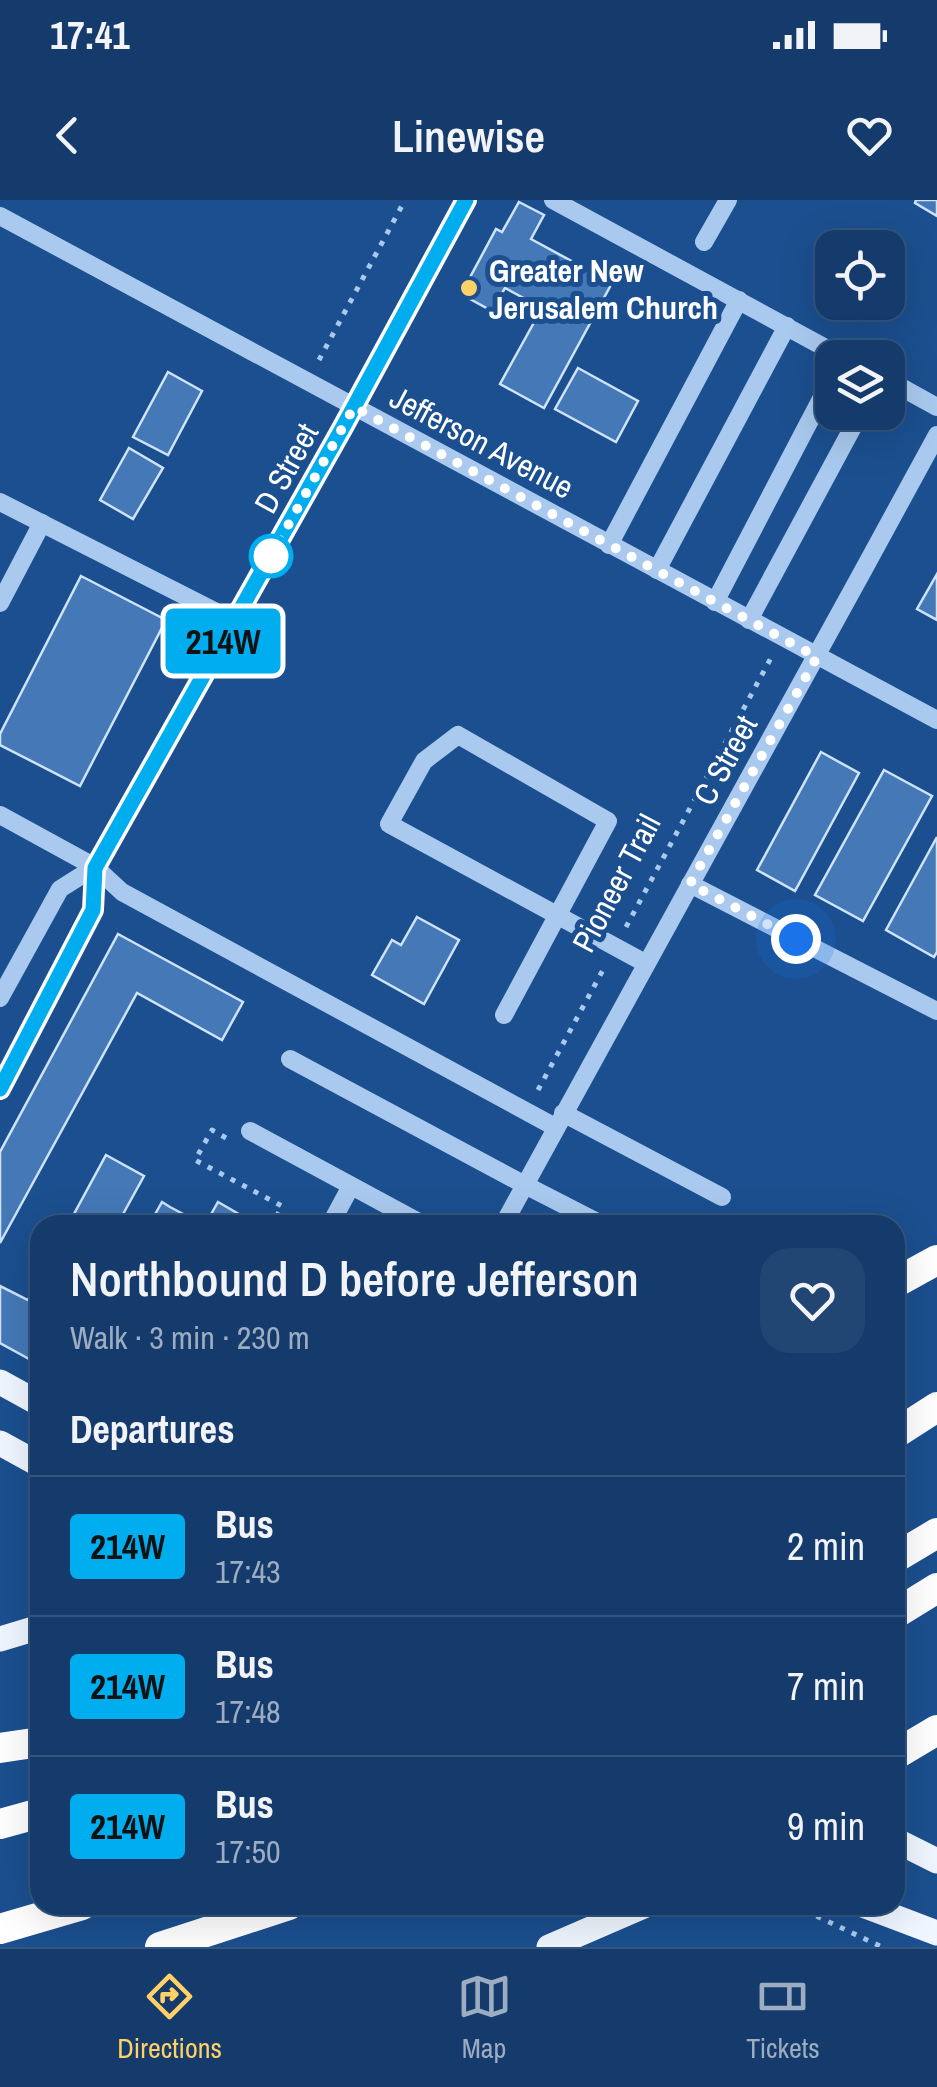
<!DOCTYPE html>
<meta charset="utf-8">
<style>
:root{--surface:#143b6b;--page:#214673;--text:#f1f3f6;--muted:#9dadc1;--line:#33557e;--accent:#ffd166}
body{margin:0;font-family:"Archivo Narrow",sans-serif;background:var(--page);color:var(--text);height:100vh;display:flex;flex-direction:column;font-size:38px;white-space:nowrap}
*{box-sizing:border-box;margin:0}
p{font-size:32px;color:var(--muted)}
.icon{flex:none;width:55px;height:55px;fill:none;stroke:currentColor;stroke-width:2;stroke-linecap:round;stroke-linejoin:round}
.map{position:relative;flex:1;overflow:hidden}
.panel{position:absolute;left:30px;top:1015px;width:875px;height:700px;display:flex;flex-direction:column;background:var(--surface);border-radius:30px;box-shadow:0 10px 40px #0002,0 0 0 2px var(--line)}
.panel>*{flex:none}
.badge{padding:0 20px;border-radius:8px;font-size:35px;line-height:65px}
.tools{position:absolute;left:815px;top:30px;display:grid;gap:20px}
.tools a{display:grid;place-items:center;width:90px;height:90px;border-radius:20px;background:var(--surface);box-shadow:0 10px 40px #0002,0 0 0 2px var(--line);font-size:50px}
.you{position:absolute;width:50px;height:50px;margin:-25px;border:8px solid #fff;border-radius:50%;background:#1a73e8;box-shadow:0 0 0 15px #1a73e833}
.map>.badge{position:absolute;translate:-50% -50%;box-shadow:0 0 0 5px #fff}
h2{padding:0 40px;font-size:38px;line-height:90px}
.round{display:grid;place-items:center;flex:none;width:105px;height:105px;border-radius:30px;background:var(--page)}
.overview{display:flex;align-items:center;justify-content:space-between;height:170px;padding:0 40px}
h1{font-size:48px;font-weight:600;line-height:75px}
ul{padding:0;list-style:none}
li{display:flex;align-items:center;gap:30px;height:140px;padding:0 40px;border-top:2px solid var(--line)}
li div{flex:1}
li b{display:block;font-size:38px}
li em{font-style:normal}
li .badge{min-width:110px;font-weight:700;text-align:center}
.status{display:flex;justify-content:space-between;align-items:center;height:70px;padding:0 50px;background:var(--surface);direction:ltr}
.status svg{height:28px;fill:currentColor}
header{display:flex;justify-content:space-between;align-items:center;height:130px;padding:0 40px;background:var(--surface);font-size:45px;font-weight:600}
.menu{display:flex;justify-content:space-around;align-items:center;height:140px;border-top:2px solid var(--line);background:var(--surface);font-size:28px;color:var(--muted)}
.menu a{display:grid;justify-items:center;gap:5px}
.menu .active{color:var(--accent)}
.map>svg:first-child{display:block}
</style>
<div class="status"><b>17:41</b><svg viewBox="0 0 49 12"><path d="M0 12V9h3v3zM5 12V6h3v6zM10 12V3h3v9zM15 12V0h3v12zM26 1h20v11H26zM47 4h2v5h-2z"/></svg></div>
<header><svg class="icon" aria-label="back" viewBox="0 0 24 24"><path d="M15 5l-7 7 7 7"/></svg>Linewise<svg class="icon" aria-label="heart" viewBox="0 0 24 24"><path d="M12 20l-8-8c-3-5 5-10 8-4 3-6 11-1 8 4z"/></svg></header>
<div class="map">
<svg width="937" height="1747" viewBox="0 0 937 1747">
<rect width="100%" height="100%" fill="#1b4f8f"/>
<g fill="#4478b7" stroke="#cfe3fa" stroke-width="2.5">
<path d="M 916,0 L 937,0 L 937,16 L 915,3 Z"/>
<path d="M 519,2 L 544,15 L 531,39 L 612,83 L 544,208 L 500,184 L 542,108 L 505,88 L 492,111 L 461,94 L 496,29 L 502,32 Z"/>
<path d="M 578,168 L 638,201 L 616,242 L 555,209 Z"/>
<path d="M 168,172 L 202,191 L 168,255 L 133,237 Z"/>
<path d="M 129,248 L 163,268 L 133,319 L 100,300 Z"/>
<path d="M 937,374 L 937,420 L 917,409 Z"/>
<path d="M 81,376 L 166,420 L 80,586 L 0,545 L 0,534 Z"/>
<path d="M 821,552 L 859,573 L 795,691 L 757,670 Z"/>
<path d="M 884,570 L 932,596 L 863,721 L 815,695 Z"/>
<path d="M 937,637 L 937,752 L 934,757 L 886,730 Z"/>
<path d="M 417,717 L 459,740 L 424,804 L 372,775 L 392,740 L 401,745 Z"/>
<path d="M 118,734 L 243,802 L 222,840 L 137,793 L 0,1043 L 0,952 Z"/>
<path d="M 106,955 L 144,976 L 117,1025 L 68,1025 Z"/>
<path d="M 162,1002 L 170,1007 L 204,1025 L 149,1025 Z"/>
<path d="M 218,1002 L 256,1024 L 255,1025 L 205,1025 Z"/>
<path d="M 40,1077 L 40,1165 L 0,1143 L 0,1086 L 28,1100 Z"/>
</g>
<g fill="none" stroke-linecap="round" stroke-linejoin="round">
<g stroke="#a9c9ee" stroke-width="5" stroke-dasharray="5 8" stroke-linecap="butt">
<path d="M 319,160 L 405,0"/>
<path d="M 626,727 L 772,456"/>
<path d="M 538,890 L 604,768"/>
<path d="M 226,938 L 212,930 L 195,960 L 282,1006 L 272,1025"/>
<path d="M 895,1599 L 904,1605 L 895,1612"/>
<path d="M 793,1705 L 882,1747"/>
</g>
<g stroke="#a9c9ee" stroke-width="18">
<path d="M 553,0 L 844,158"/>
<path d="M 0,16 L 937,520"/>
<path d="M 704,42 L 728,0"/>
<path d="M 888,180 L 937,207"/>
<path d="M 0,302 L 234,421"/>
<path d="M 609,345 L 739,100"/>
<path d="M 657,370 L 787,126"/>
<path d="M 715,402 L 832,178"/>
<path d="M 0,403 L 42,323"/>
<path d="M 749,420 L 861,212"/>
<path d="M 0,615 L 95,667 L 122,692 L 555,927"/>
<path d="M 690,684 L 937,811"/>
<path d="M 0,798 L 60,689 L 95,667"/>
<path d="M 504,815 L 608,621 L 458,535 L 424,561 L 389,624 L 645,763"/>
<path d="M 290,859 L 525,985 L 603,1025"/>
<path d="M 0,889 L 93,710 L 95,667 L 343,227 L 466,0"/>
<path d="M 563,913 L 722,997"/>
<path d="M 250,931 L 424,1025"/>
<path d="M 330,1025 L 351,986"/>
<path d="M 503,1025 C 646,760 794,499 937,235"/>
</g>
<g stroke="#f0f6ff" stroke-width="25">
<path d="M 0,1182 L 40,1204"/>
<path d="M 0,1243 L 40,1265"/>
<path d="M 0,1439 L 40,1427"/>
<path d="M 895,1640 L 937,1661"/>
<path d="M 863,1705 L 937,1733"/>
<path d="M 549,1747 L 646,1705"/>
</g>
<g stroke="#fff" stroke-width="30">
<path d="M 895,1083 L 937,1060"/>
<path d="M 895,1234 L 937,1207"/>
<path d="M 895,1358 L 937,1333"/>
<path d="M 895,1414 L 937,1388"/>
<path d="M 0,1548 L 40,1542"/>
<path d="M 895,1555 L 937,1530"/>
<path d="M 0,1624 L 40,1613"/>
<path d="M 0,1729 L 82,1705"/>
<path d="M 160,1747 L 289,1705"/>
</g>
</g>
<g fill="none" stroke-linecap="round" stroke-linejoin="round">
<defs>
<path id="line" d="M 0,889 L 93,710 L 95,668 L 343,227 L 466,0"/>
</defs>
<use href="#line" stroke="#fff" stroke-width="22"/>
<use href="#line" stroke="#00adef" stroke-width="15"/>
<path stroke="#fff" stroke-width="10" stroke-dasharray="0 18" d="M 271,356 L 354,207 L 817,457 L 690,684 L 796,739"/>
</g>
<circle fill="#ffd166" stroke="#1b4f8f" stroke-width="4" cx="469" cy="88" r="10"/>
<circle fill="#fff" stroke="#00adef" stroke-width="5" cx="271" cy="356" r="20"/>
<g text-anchor="middle" dominant-baseline="central" stroke-width="10" stroke-linejoin="round" paint-order="stroke">
<g font-size="32" font-weight="bold" fill="#fff" stroke="#1b4f8f" text-anchor="start">
<text x="489" y="70">Greater New<tspan x="489" dy="37">Jerusalem Church</tspan></text>
</g>
<g font-size="32" fill="#fff" stroke="#1b4f8f">
<text transform="translate(482 242) rotate(28)">Jefferson Avenue</text>
<text transform="translate(286 268) rotate(-61)">D Street</text>
<text transform="translate(725 560) rotate(-61)">C Street</text>
<text transform="translate(616 683) rotate(-62)">Pioneer Trail</text>
</g>
</g>
</svg>
<div class="tools">
<a><svg class="icon" aria-label="locate" viewBox="0 0 24 24"><circle cx="12" cy="12" r="6"/><path d="M12 2v4M12 18v4M2 12h4M18 12h4"/></svg></a>
<a><svg class="icon" aria-label="layers" viewBox="0 0 24 24"><path d="M12 4l9 5-9 5-9-5zM3 14l9 5 9-5"/></svg></a>
</div>
<div class="you" style="left:796px;top:739px"></div>
<b class="badge" style="left:223px;top:441px;background:#00adef;color:#111">214W</b>
<section class="panel">
<div class="overview"><div><h1>Northbound D before Jefferson</h1><p>Walk · 3 min · 230 m</p></div><a class="round"><svg class="icon" aria-label="heart" viewBox="0 0 24 24"><path d="M12 20l-8-8c-3-5 5-10 8-4 3-6 11-1 8 4z"/></svg></a></div>
<h2>Departures</h2>
<ul>
<li><span class="badge" style="background:#00adef;color:#111">214W</span><div><b>Bus</b><p>17:43</p></div><em>2 min</em></li>
<li><span class="badge" style="background:#00adef;color:#111">214W</span><div><b>Bus</b><p>17:48</p></div><em>7 min</em></li>
<li><span class="badge" style="background:#00adef;color:#111">214W</span><div><b>Bus</b><p>17:50</p></div><em>9 min</em></li>
</ul>
</section>
</div>
<nav class="menu">
<a class="active"><svg class="icon" aria-label="directions" viewBox="0 0 24 24"><path d="M12 3l9 9-9 9-9-9zM9 14v-3h6M13 9l2 2-2 2"/></svg>Directions</a>
<a><svg class="icon" aria-label="map" viewBox="0 0 24 24"><path d="M3 6l6-2 6 2 6-2v14l-6 2-6-2-6 2zM9 4v14M15 6v14"/></svg>Map</a>
<a><svg class="icon" aria-label="tickets" viewBox="0 0 24 24"><path d="M3 7h18v10H3zM15 7v10"/></svg>Tickets</a>
</nav>
